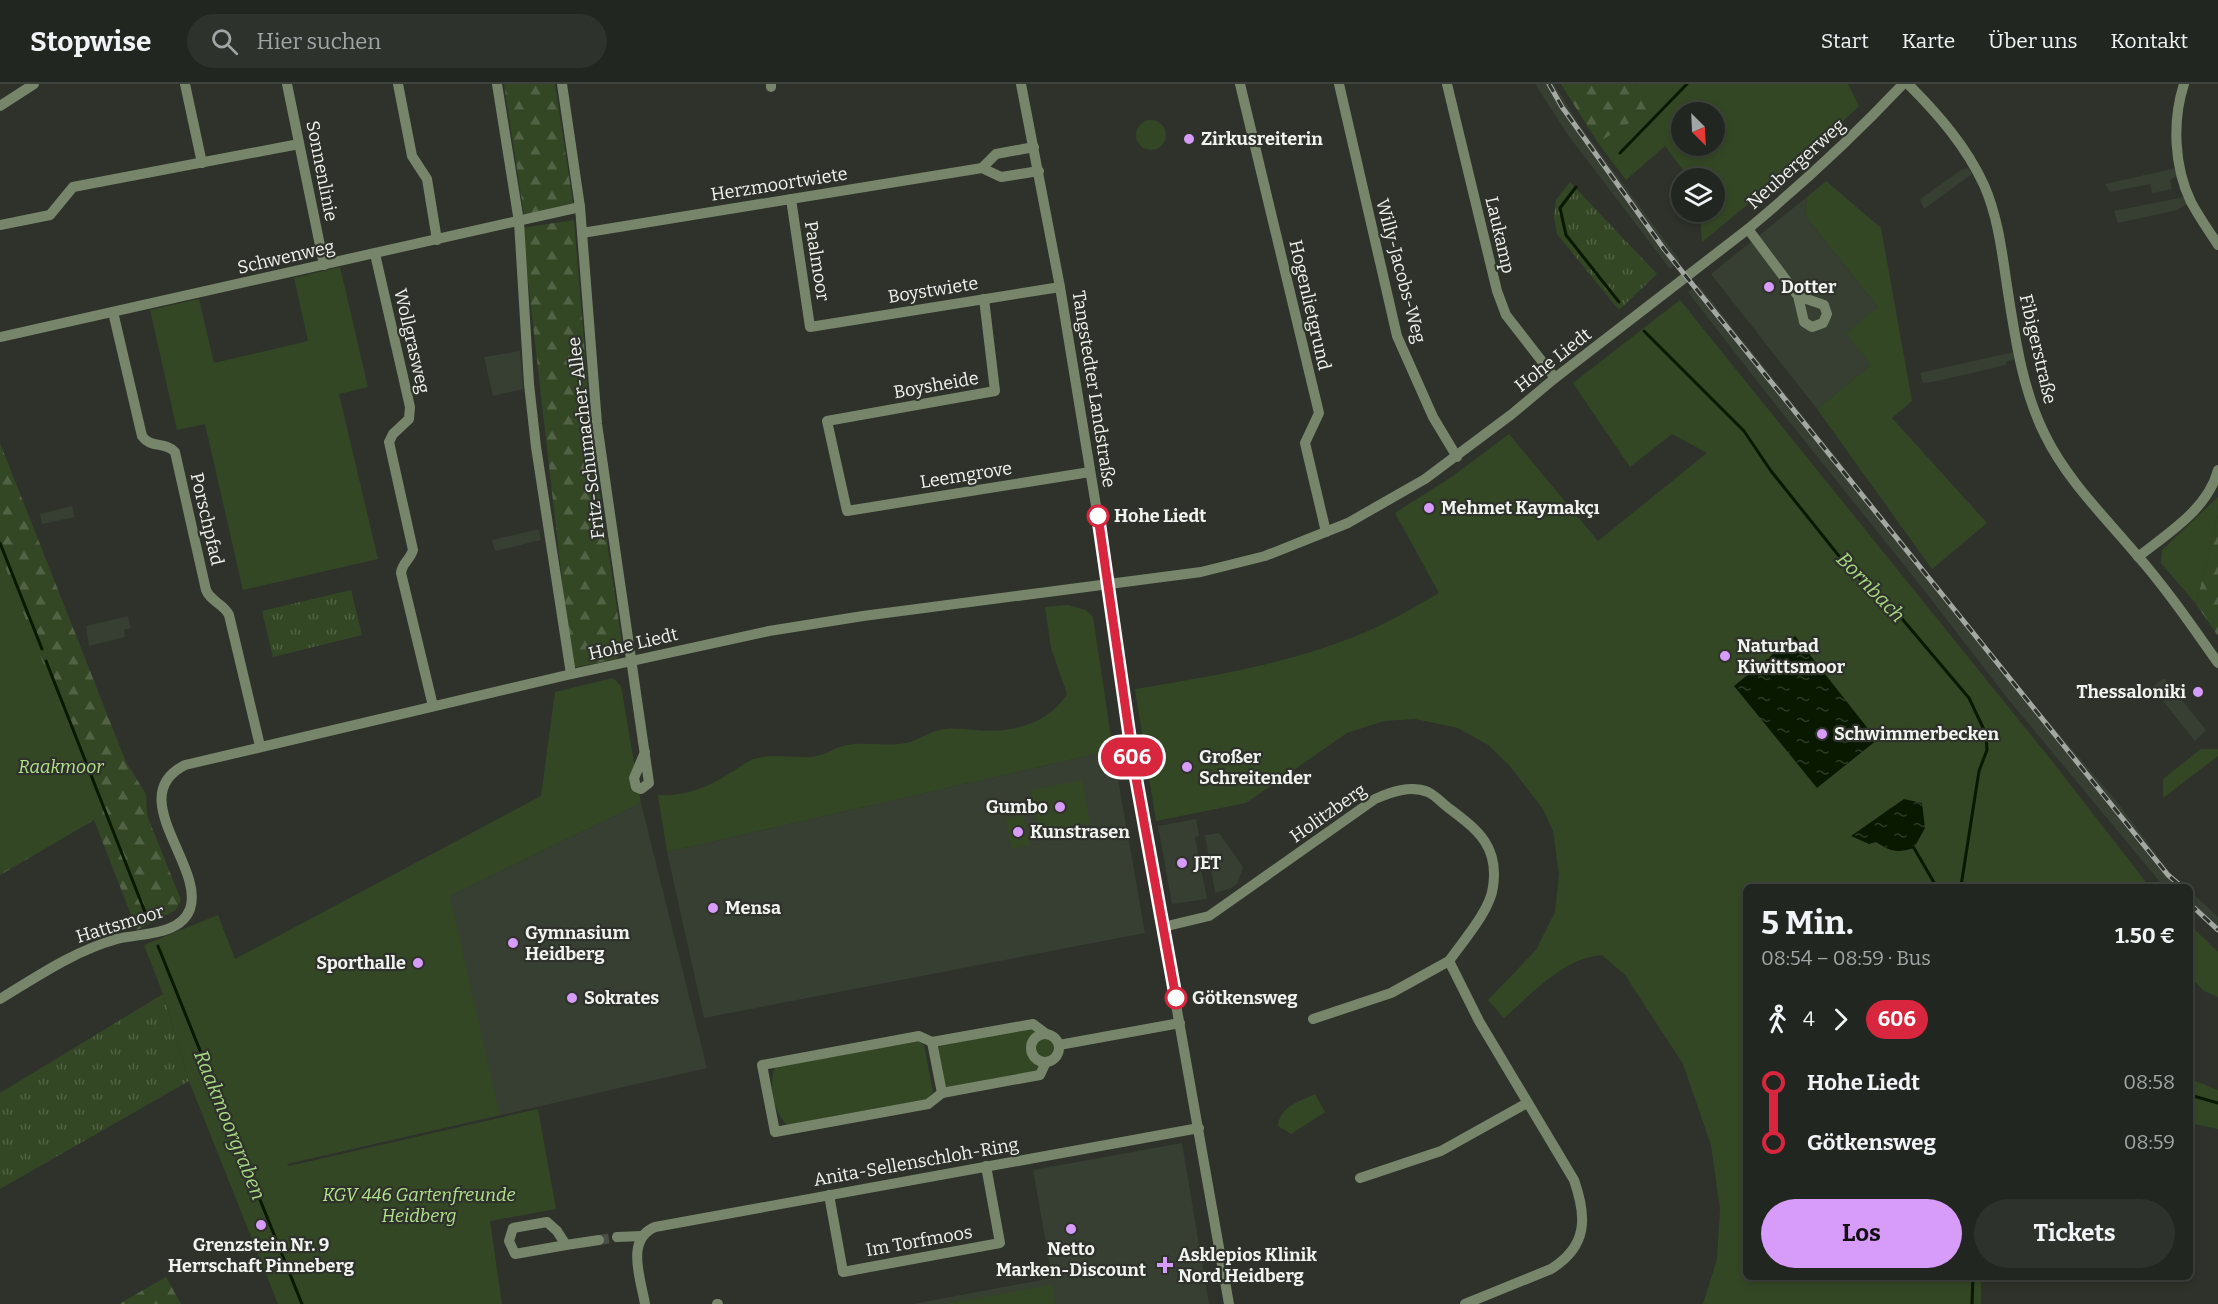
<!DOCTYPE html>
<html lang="de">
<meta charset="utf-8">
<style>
:root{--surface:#222620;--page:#2e322d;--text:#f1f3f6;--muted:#a2a5a5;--line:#3f433e;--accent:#d79bf9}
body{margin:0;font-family:Bitter,serif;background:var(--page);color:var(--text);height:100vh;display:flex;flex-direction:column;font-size:22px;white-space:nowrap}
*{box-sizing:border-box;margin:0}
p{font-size:20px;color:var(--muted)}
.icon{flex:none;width:33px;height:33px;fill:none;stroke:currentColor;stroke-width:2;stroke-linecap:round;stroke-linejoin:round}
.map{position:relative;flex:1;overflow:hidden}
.details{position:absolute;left:1743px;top:800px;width:450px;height:396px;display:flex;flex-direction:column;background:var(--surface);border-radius:9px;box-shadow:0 3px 9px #0003,0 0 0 2px var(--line)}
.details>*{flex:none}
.badge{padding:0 12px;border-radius:20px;font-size:21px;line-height:39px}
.needle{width:39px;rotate:156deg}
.tools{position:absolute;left:1671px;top:18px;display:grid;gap:12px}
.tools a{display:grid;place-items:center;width:54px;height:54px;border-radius:50%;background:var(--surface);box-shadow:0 3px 9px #0003,0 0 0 2px var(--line);font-size:30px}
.map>.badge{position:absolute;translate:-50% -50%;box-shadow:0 0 0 3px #fff}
.legs{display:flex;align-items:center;gap:9px;height:66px;padding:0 18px;font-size:20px}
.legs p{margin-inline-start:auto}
.summary{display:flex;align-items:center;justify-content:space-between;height:102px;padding:0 18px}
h1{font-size:33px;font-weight:700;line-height:45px}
.cta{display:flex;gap:12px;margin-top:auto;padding:12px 18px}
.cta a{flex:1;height:69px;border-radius:36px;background:var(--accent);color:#111;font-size:24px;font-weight:700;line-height:69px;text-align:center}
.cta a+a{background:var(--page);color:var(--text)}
ul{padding:0 18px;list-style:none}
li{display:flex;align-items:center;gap:21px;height:60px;font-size:22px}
li i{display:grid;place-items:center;width:9px;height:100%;margin:0 8px;background:currentColor}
li i::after{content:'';width:15px;height:15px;margin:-8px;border:4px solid;border-radius:50%;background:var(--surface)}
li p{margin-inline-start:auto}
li:first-child i{background:linear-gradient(#0000 50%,currentColor 0)}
li:last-child i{background:linear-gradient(currentColor 50%,#0000 0)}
header{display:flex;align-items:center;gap:36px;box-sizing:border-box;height:84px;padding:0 30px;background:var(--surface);border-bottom:2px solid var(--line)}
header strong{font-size:28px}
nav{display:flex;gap:33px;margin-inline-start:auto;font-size:21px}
.search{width:420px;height:54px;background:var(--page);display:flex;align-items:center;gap:15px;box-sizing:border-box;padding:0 21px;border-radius:33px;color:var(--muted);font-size:22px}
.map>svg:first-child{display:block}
</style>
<header>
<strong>Stopwise</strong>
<div class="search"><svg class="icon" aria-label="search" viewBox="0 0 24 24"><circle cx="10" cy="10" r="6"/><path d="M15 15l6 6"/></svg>Hier suchen</div>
<nav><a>Start</a><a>Karte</a><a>Über uns</a><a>Kontakt</a></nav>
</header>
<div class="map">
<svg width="2218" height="1220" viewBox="0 0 2218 1220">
<defs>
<pattern id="grass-tufts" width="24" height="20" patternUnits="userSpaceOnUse" patternTransform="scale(1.5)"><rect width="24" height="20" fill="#344725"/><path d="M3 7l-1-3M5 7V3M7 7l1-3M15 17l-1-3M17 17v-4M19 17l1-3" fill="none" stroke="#526245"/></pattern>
<pattern id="forest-firs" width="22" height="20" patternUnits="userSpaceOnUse" patternTransform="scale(1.5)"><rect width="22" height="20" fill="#344725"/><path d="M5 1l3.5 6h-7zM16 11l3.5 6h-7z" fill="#526245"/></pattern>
<pattern id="water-ripples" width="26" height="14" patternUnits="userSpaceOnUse" patternTransform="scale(1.5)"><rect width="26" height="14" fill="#091900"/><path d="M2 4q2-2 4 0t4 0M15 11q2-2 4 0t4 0" fill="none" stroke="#2d3b26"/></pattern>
</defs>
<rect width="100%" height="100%" fill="#2e322b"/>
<g fill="#373e32">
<path d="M 1535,0 L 1554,0 L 1579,40 L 1680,177 L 1670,185 L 1568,51 Z"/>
<path d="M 1968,84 L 1972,90 L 1924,125 L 1920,115 L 1961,86 Z"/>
<path d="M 2176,84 L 2178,91 L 2170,96 L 2172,105 L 2152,109 L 2150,100 L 2110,108 L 2105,100 Z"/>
<path d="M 1807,113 L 1806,133 L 1878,223 L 1871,281 L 1817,325 L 1711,190 Z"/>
<path d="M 2184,113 L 2187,120 L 2177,126 L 2118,139 L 2114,127 Z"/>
<path d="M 1698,200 L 2023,608 L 2114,714 L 2173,792 L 2185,802 L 2165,802 L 2160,798 L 2008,615 L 1920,501 L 1760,301 L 1688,208 Z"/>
<path d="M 520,267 L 523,305 L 493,312 L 484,273 Z"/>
<path d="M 2014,268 L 2015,275 L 2006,278 L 2006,281 L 1933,298 L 1923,299 L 1920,289 Z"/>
<path d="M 72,422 L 75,433 L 42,440 L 40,430 Z"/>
<path d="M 539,445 L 541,456 L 495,467 L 492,456 Z"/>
<path d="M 128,532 L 131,544 L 124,546 L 125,553 L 89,562 L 86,542 Z"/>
<path d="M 2164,594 L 2206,646 L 2195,657 L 2152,603 Z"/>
<path d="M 1113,666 L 1145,849 L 704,934 L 667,768 Z"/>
<path d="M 641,719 L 707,984 L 286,1080 L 450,812 Z"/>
<path d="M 1196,735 L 1199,752 L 1195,753 L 1207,815 L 1172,820 L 1158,742 Z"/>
<path d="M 1219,749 L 1243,783 L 1237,800 L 1229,805 L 1215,809 L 1205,751 Z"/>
<path d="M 2190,807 L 2218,833 L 2218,850 L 2190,825 Z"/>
<path d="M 1182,1059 L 1209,1220 L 913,1220 L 1052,1194 L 1033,1086 Z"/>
</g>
<g fill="url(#grass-tufts)">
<path d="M 1570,98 L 1657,190 L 1619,226 L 1557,150 L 1554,133 L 1556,116 Z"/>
<path d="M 351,506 L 362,551 L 273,573 L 262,527 Z"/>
<path d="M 163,910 L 189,997 L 0,1105 L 0,1009 Z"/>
</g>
<g fill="url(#forest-firs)">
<path d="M 504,0 L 555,0 L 573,119 L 524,131 Z"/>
<path d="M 1561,0 L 1635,0 L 1652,25 L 1598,59 Z"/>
<path d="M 574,136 L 592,356 L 623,566 L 616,575 L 572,584 L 522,144 Z"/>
<path d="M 0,359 L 126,678 L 146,710 L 147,731 L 181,816 L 176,826 L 137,846 L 94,736 L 0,791 Z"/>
<path d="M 2218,431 L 2218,552 L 2196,520 Z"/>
<path d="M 166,1193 L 181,1220 L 119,1220 Z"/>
</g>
<g fill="#344725" fill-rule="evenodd">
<path d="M 1635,0 L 1848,0 L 1859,22 L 1803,75 L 1702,158 L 1700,128 L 1714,128 L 1714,94 L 1689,94 L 1665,62 L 1626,96 L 1598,59 L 1651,25 ZM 1714,28 L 1714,62 L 1682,62 L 1682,28 Z"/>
<circle cx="1151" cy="51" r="15"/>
<path d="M 1826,97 L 1881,144 L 1912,317 L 1892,334 L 1987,439 L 1932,485 L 1817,325 L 1871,281 L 1846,249 L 1878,223 L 1806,133 L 1807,113 Z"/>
<path d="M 340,183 L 368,303 L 339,310 L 378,475 L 243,506 L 205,340 L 177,346 L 150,226 L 199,215 L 214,279 L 308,257 L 294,194 Z"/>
<path d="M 1680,216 L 2056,682 L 2149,802 L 1746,802 L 1746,1192 L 1981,1193 L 1981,1220 L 1703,1220 L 1717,1175 L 1720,1125 L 1711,1061 L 1683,980 L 1625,891 L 1602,871 C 1563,874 1532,910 1504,934 L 1488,916 L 1536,866 L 1555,828 L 1559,790 L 1553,747 L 1543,725 L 1509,681 L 1488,661 L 1458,644 L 1415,635 L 1384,637 L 1347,649 L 1246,719 L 1156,737 L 1135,605 C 1218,591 1302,578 1379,542 C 1400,532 1419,520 1439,509 L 1395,429 L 1453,392 L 1509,350 L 1598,457 L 1707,369 L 1672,350 L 1630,383 L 1573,299 ZM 1891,723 L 1887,765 L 1876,758 L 1869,760 L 1852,752 L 1871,740 Z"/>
<path d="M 2218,413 L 2218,431 L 2196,520 L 2161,479 L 2162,466 Z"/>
<path d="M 0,470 L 103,730 L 0,790 Z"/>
<path d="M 1068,521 L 1086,526 L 1093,533 L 1113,666 L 667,768 L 658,711 C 685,713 708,703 730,689 C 738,685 745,678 754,675 C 775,668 796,676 817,672 C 827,670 836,663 847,661 C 868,657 889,664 910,658 C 920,655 929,648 939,646 C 953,643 962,645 975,646 C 1009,650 1049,640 1067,610 L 1051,564 L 1045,523 Z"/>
<path d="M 613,594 L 621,602 L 641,719 L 450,812 L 500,1031 L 287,1080 L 289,1082 L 538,1025 L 556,1125 L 490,1137 L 502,1220 L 278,1220 L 189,997 L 163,910 L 144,861 L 218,831 L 235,875 L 541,712 L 555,608 Z"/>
<path d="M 2201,665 L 2218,665 L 2218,672 L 2163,714 L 2163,695 Z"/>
<path d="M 1082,696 L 1090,739 L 1039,749 L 1031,706 Z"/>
<path d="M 1023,731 L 1030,761 L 1012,765 L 1006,735 Z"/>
<path d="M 2190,841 L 2218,868 L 2218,913 L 2204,907 L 2190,893 Z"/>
<path d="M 1032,944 L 1040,949 C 1025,960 1028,974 1045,980 L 1039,986 L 943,1005 L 935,962 Z"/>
<circle cx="1045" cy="964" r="13"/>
<path d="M 920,957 L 924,961 L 933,1008 L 927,1015 L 787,1041 C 774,1029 768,1001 775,983 Z"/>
<path d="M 2190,995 L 2218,1006 L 2218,1045 L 2190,1039 Z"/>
<path d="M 1315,1010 L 1325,1028 L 1291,1050 L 1278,1042 C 1280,1022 1299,1018 1315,1010 Z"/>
<path d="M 1052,1201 L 1055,1220 L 944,1220 Z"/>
</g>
<g fill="url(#water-ripples)">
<path d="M 1795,552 L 1877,656 L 1817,704 L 1734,602 Z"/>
<path d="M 1904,715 L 1922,719 L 1925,744 L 1914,764 C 1897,769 1891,768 1876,758 L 1869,760 L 1851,752 Z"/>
</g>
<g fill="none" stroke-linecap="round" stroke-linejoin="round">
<g stroke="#091900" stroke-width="3">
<path d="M 1620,69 L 1687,0"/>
<path d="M 1576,103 L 1560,124 L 1566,151 L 1619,218"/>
<path d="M 1644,247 L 1744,347 L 1771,387 L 1851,487 L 1887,517 L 1969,614 L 1986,650 L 1987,666 L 1979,687 L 1961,802"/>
<path d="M 0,459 L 42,565"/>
<path d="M 46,577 L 145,828"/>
<path d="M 1914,764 L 1936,802"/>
<path d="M 158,862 L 302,1220"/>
<path d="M 2190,1011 L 2218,1019"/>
<path d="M 1972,1220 L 1973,1192"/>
</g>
<path stroke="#4b4f48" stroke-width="10" stroke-dasharray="10 5" stroke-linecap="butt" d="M 599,1156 L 617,1153"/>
<g stroke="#77866b" stroke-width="10">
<path d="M 185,0 L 202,79"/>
<path d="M 287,0 L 324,181"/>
<path d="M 398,0 L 412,72 L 427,95 L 437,156"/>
<path d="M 497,0 L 519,138 L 529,300 L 536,363 L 571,590"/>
<path d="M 562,0 L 580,123 L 597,340 L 649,699 L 641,705 L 636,703 L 634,694 L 645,668"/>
<path d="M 771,0 L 771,3"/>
<path d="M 1021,0 L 1060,203 L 1109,501 L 1134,683 L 1229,1220"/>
<path d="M 1240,0 L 1319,329 L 1305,359 L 1326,448"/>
<path d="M 1339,0 L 1397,252 L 1433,333 L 1457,373"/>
<path d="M 1447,0 L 1497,207 L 1506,231 L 1555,294"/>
<path d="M 1908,0 C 1938,30 1966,62 1984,101 C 1998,133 2002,168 2007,202 C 2015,253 2022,305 2045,351 C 2067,396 2104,432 2136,470 C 2166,504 2192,542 2218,579"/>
<path d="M 2184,0 C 2172,37 2174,83 2191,118 C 2199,133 2209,147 2218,161"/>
<path d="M 0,22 L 34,0"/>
<path d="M 982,84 L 996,70 L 1034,63"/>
<path d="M 791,115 L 810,243 L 1060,203"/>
<path d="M 0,141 L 50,131 L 73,103 L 299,60"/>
<path d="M 1748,145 L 1798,212 L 1804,238 L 1812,243 L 1823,239 L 1827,230 L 1824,221 L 1798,212"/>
<path d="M 582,149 L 982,84 L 1001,93 L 1039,87"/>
<path d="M 375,170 L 410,323 L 409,335 L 393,350 L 389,358 L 413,466 C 410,476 402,479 401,489 L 433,622"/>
<path d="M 984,215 L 995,307 L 827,337 L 847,427 L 1090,388"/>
<path d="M 113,228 L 142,352 C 151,365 165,357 175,368 L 206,506 C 211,518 224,520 229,531 L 260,662"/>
<path d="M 0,253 L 580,123"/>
<path d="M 2138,473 C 2168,449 2208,425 2218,386"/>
<path d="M 1163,843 L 1209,832 L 1375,715 C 1391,708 1410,701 1428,708 C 1435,711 1443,720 1450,725 C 1479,747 1499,763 1493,803 C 1490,827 1463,857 1449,877 L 1479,937 L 1574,1096 C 1587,1133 1588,1162 1551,1185 L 1465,1220"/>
<path d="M 0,915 C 38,892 74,867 117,855 C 140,849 180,852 190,825 C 205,782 123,712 185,681 L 563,592 L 769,547 L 863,532 L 1201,488 L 1265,472 L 1348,439 L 1425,395 L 1512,330 L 1555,294 L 1748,145 C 1802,100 1854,52 1903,0"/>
<path d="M 1313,935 L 1391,909 L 1449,877"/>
<path d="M 1045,949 L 1033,940 L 932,958 L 919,952 L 762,981 L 775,1048 L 928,1020 L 942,1009 L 1040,991 L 1046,978"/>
<circle cx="1045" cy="964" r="14"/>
<path d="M 932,958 L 942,1009"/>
<path d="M 1059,961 L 1180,939"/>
<path d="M 1360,1094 L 1441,1067 L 1527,1019"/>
<path d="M 829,1111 L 843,1188 L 1000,1159 L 986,1082"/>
<path d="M 617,1153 L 642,1152"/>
<path d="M 566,1161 L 515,1170 L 509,1157 L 513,1144 L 547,1138 L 557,1147 L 566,1161 L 599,1156"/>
<path d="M 645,1220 C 641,1196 625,1155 655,1143 L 1199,1044"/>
<path d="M 717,1220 L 718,1220"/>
</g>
<defs>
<g id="rail">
<path d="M 1549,0 L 1562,23 L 1664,165 L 2168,791 L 2181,802"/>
<path d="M 2190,820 L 2218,846"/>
</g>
</defs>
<use href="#rail" stroke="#a4a8a3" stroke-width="5"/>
<use href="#rail" stroke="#2e322b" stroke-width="3" stroke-dasharray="9" stroke-linecap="butt"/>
</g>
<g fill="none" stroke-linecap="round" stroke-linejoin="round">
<defs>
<path id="line-1" d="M 1098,432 L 1134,683 L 1176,914"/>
</defs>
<use href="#line-1" stroke="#fff" stroke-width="14"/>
<use href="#line-1" stroke="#d7263d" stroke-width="9"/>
</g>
<g fill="#d79bf9" stroke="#2e322b" stroke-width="2">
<circle cx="1189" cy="55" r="6"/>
<circle cx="1769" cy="203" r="6"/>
<circle cx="1429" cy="424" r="6"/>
<circle cx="1725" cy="572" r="6"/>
<circle cx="2198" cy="608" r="6"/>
<circle cx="1822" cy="650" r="6"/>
<circle cx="1187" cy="683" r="6"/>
<circle cx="1060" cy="723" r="6"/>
<circle cx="1018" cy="748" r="6"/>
<circle cx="1182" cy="779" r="6"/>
<circle cx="713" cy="824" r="6"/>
<circle cx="513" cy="859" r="6"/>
<circle cx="418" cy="879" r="6"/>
<circle cx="572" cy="914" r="6"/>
<circle cx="261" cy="1141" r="6"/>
<circle cx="1071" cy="1145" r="6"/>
<path d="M1162 1172h6v6h6v6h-6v6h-6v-6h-6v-6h6z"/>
</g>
<g fill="#fff" stroke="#d7263d" stroke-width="3">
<circle cx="1098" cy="432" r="10"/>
<circle cx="1176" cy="914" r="10"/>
</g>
<g text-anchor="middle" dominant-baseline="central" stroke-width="4.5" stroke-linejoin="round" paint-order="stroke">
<g font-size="18" font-weight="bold" fill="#f0f3ef" stroke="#2e322b" text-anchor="start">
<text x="1201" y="55">Zirkusreiterin</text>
<text x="1781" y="203">Dotter</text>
<text x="1441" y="424">Mehmet Kaymakçı</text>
<text x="1737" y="562">Naturbad<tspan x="1737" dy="21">Kiwittsmoor</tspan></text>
<text x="2186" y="608" text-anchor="end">Thessaloniki</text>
<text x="1834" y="650">Schwimmerbecken</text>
<text x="1199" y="673">Großer<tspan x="1199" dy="21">Schreitender</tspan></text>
<text x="1048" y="723" text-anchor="end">Gumbo</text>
<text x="1030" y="748">Kunstrasen</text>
<text x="1194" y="779">JET</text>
<text x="725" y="824">Mensa</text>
<text x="525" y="849">Gymnasium<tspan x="525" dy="21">Heidberg</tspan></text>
<text x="406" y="879" text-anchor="end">Sporthalle</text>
<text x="584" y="914">Sokrates</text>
<text x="261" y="1161" text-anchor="middle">Grenzstein Nr. 9<tspan x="261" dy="21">Herrschaft Pinneberg</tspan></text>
<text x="1071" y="1165" text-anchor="middle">Netto<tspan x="1071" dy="21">Marken-Discount</tspan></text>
<text x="1178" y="1171">Asklepios Klinik<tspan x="1178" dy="21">Nord Heidberg</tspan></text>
</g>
<g font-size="18" fill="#f0f3ef" stroke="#2e322b">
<text transform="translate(1796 80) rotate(-42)">Neubergerweg</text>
<text transform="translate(322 87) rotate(79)">Sonnenlinie</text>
<text transform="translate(779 100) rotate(-9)">Herzmoortwiete</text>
<text transform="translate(1500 151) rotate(77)">Laukamp</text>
<text transform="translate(286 173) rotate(-13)">Schwenweg</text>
<text transform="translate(817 177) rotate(81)">Paalmoor</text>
<text transform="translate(1401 187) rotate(75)">Willy-Jacobs-Weg</text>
<text transform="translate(933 206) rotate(-9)">Boystwiete</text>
<text transform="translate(1310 221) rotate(77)">Hogenlietgrund</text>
<text transform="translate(412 257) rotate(77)">Wollgrasweg</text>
<text transform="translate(2038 265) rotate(77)">Fibigerstraße</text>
<text transform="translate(1553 276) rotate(-38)">Hohe Liedt</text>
<text transform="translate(936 301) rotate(-10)">Boysheide</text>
<text transform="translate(1094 305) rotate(81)">Tangstedter Landstraße</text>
<text transform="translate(586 354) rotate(-97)">Fritz-Schumacher-Allee</text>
<text transform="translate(966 391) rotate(-9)">Leemgrove</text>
<text transform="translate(207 435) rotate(77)">Porschpfad</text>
<text transform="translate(633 560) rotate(-13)">Hohe Liedt</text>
<text transform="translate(1328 729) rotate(-35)">Holitzberg</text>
<text transform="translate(120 840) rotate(-17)">Hattsmoor</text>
<text transform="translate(916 1078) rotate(-10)">Anita-Sellenschloh-Ring</text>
<text transform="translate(919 1157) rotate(-10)">Im Torfmoos</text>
</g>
<g font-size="18" font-weight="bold" fill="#f0f3ef" stroke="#2e322b" text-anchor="start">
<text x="1114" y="432">Hohe Liedt</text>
<text x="1192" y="914">Götkensweg</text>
</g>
<g font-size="18" font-style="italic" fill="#b2e38b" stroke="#2e322b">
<text x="61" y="683">Raakmoor</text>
<text x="419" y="1111">KGV 446 Gartenfreunde<tspan x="419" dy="21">Heidberg</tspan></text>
</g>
<g font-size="20" font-style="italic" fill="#a8d982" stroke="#2e322b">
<text transform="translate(1871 503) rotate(46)">Bornbach</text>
<text transform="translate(230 1041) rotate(68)">Raakmoorgraben</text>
</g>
</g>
</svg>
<div class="tools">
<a><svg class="needle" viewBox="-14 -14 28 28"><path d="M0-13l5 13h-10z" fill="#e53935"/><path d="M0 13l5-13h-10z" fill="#a2a5a5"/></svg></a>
<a><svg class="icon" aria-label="layers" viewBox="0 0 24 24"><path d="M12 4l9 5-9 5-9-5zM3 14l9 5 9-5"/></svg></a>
</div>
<b class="badge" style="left:1132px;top:673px;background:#d7263d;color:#fff">606</b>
<section class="details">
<div class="summary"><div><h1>5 Min.</h1><p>08:54 – 08:59 · Bus</p></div><b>1.50 €</b></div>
<div class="legs"><svg class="icon" aria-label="walk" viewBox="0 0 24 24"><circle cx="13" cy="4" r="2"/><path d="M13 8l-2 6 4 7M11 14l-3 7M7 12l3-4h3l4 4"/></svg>4<svg class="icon" aria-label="forward" viewBox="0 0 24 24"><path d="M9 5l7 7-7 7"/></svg><b class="badge" style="background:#d7263d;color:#fff">606</b></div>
<ul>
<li><i style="color:#d7263d"></i><b>Hohe Liedt</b><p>08:58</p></li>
<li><i style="color:#d7263d"></i><b>Götkensweg</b><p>08:59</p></li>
</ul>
<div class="cta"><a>Los</a><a>Tickets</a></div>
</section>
</div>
